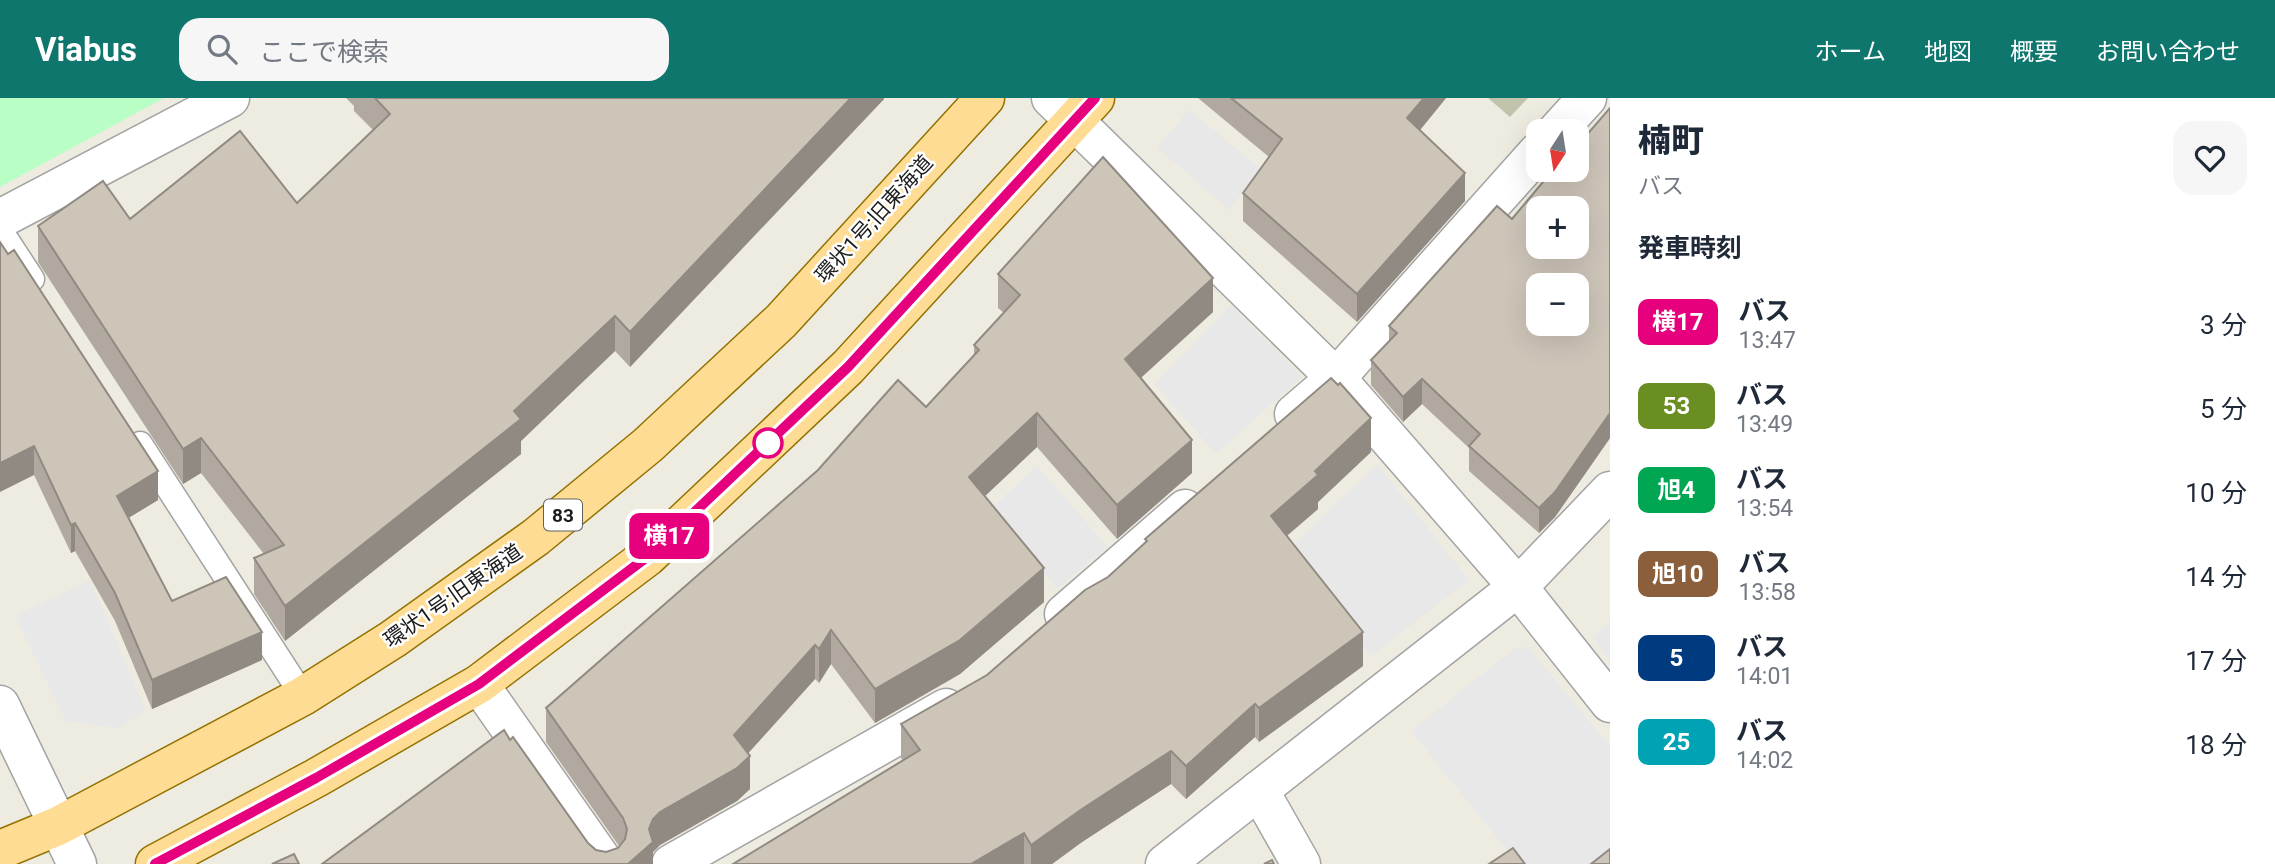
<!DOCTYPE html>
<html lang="ja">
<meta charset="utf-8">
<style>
:root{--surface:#fff;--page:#f6f6f7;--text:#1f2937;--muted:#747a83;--accent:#0f766e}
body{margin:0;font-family:Roboto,"Noto Sans JP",sans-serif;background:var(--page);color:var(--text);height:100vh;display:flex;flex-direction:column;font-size:26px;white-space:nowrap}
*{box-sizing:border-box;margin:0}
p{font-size:23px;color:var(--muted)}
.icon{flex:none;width:38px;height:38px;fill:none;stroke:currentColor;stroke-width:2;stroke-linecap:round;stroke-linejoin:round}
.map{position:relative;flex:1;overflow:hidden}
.drawer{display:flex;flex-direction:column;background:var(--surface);width:665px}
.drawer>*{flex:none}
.badge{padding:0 14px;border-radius:10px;font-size:24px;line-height:46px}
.needle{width:46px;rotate:192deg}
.buttons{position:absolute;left:1526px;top:21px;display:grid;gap:14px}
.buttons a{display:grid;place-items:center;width:63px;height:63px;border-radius:14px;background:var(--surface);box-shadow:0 7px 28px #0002;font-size:35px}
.map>.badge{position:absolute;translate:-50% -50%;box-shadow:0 0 0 4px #fff}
h2{padding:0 28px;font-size:26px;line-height:63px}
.round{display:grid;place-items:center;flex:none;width:74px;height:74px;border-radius:21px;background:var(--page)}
.headline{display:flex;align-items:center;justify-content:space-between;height:119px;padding:0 28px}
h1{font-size:33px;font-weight:800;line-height:52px}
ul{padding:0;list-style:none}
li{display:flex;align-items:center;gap:21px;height:84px;padding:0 28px}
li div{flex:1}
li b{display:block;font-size:26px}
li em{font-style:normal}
li .badge{min-width:77px;font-weight:700;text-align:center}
header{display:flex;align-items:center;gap:42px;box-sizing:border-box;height:98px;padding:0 35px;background:var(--accent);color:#fff}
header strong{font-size:33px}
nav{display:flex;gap:38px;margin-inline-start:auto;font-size:24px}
.search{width:490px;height:63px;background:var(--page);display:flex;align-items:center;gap:18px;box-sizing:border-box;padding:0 24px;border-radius:21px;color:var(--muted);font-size:26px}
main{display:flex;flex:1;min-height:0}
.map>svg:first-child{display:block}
</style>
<header>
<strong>Viabus</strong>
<div class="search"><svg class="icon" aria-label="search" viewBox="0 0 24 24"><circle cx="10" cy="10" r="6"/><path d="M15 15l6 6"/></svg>ここで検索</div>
<nav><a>ホーム</a><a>地図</a><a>概要</a><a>お問い合わせ</a></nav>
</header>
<main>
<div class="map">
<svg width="1610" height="766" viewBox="0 0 1610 766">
<rect width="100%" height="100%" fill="#eeebe0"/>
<path fill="#c1c3ab" d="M 1488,0 L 1528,0 L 1510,19 Z"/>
<path fill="#b8fec5" d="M 0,0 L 164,0 L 0,89 Z"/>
<g fill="#e8e8e8">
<path d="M 1189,12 L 1260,70 L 1229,112 L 1157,49 Z"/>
<path d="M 1231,207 L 1302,279 L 1216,356 L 1154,286 Z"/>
<path d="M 1377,366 L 1469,482 L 1371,558 L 1288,453 Z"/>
<path d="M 1037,368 L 1108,449 L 1057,491 L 1014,436 L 989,412 Z"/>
<path d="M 90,482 L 146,613 L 118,630 L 66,623 L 15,518 Z"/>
<path d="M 1610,523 L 1610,562 L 1593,539 Z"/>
<path d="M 1528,549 L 1610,648 L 1610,764 L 1607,766 L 1518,766 L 1411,633 L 1515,550 Z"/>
</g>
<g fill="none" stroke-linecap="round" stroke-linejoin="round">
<defs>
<g id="service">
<path d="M 0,132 L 32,181"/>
<path d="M 140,346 L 303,598"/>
</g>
<g id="minor">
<path d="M 1051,0 L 1336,280 L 1518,489 L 1610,605"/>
<path d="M 1557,33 L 1587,0"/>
<path d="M 1294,316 L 1336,280 L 1538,54"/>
<path d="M 1064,516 L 1185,411"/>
<path d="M 479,586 L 605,766"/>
<path d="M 1259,692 L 1301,766"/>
<path d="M 671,766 L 946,610"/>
<path d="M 1165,766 L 1518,489 L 1610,393"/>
</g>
<g id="tertiary">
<path d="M 0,121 L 230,0"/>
<path d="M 0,607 L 77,766"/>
</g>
<g id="primary">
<path d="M 0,752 L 58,728 L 303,598 L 393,541 L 536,439 L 648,347 L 781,223 L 985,0"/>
<path d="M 155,766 L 316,680 L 479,586 L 647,459 L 848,269 L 1095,0"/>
</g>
</defs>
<use href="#service" stroke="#a3a3a3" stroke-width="27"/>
<use href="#minor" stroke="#a3a3a3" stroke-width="41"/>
<use href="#tertiary" stroke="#a3a3a3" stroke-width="41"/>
<use href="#primary" stroke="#937200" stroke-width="41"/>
<use href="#service" stroke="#fff" stroke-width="24"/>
<use href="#minor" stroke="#fff" stroke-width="38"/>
<use href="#tertiary" stroke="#fff" stroke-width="38"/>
<use href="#primary" stroke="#ffdc94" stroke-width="38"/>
</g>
<g fill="#b1a99f">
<path d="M 346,0 L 884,0 L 884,1 L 630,269 L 615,253 L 521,343 L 521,356 L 285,543 L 254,496 L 254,460 L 264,456 L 201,375 L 183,386 L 38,164 L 38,128 L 130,121 L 297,105 L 373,32 L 354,13 L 354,8 Z"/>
<path d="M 1198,0 L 1446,0 L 1420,32 L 1465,103 L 1357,224 L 1243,123 L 1243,95 L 1269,59 Z"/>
<path d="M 1610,10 L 1610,340 L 1555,419 L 1539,435 L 1469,373 L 1469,350 L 1422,306 L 1403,324 L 1371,287 L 1371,262 L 1389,243 L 1389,228 L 1512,121 L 1577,72 Z"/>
<path d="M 0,144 L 158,402 L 128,420 L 172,503 L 262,562 L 152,611 L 115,523 L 75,453 L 71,455 L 34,377 Z"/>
<path d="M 998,176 L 1213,214 L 1141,280 L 1192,375 L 1117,441 L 1037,349 L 985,398 L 1044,504 L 960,576 L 875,625 L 831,566 L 819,585 L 815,581 L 748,655 L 750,691 L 737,703 L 660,747 L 653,754 L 653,766 L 322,766 L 510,642 L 588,745 L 596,752 L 606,754 L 618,750 L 619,748 L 546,644 L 546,610 L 926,309 L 974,257 L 974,247 L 1004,215 L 998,210 Z"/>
<path d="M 1371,354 L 1318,404 L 1318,411 L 1287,438 L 1363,568 L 1259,644 L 1255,639 L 1186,701 L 1171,686 L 1082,744 L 1052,766 L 733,766 L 903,663 L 901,660 L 901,626 L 987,577 L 1108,479 L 1145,446 L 1145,441 Z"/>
</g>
<g fill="#908a82">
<path d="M 851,0 L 884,0 L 884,1 L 630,269 L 630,234 Z"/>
<path d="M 1424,0 L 1446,0 L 1407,48 L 1407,20 Z"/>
<path d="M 1465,75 L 1465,103 L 1357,224 L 1357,196 Z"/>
<path d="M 1213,180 L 1213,214 L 1125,294 L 1125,261 Z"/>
<path d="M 615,218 L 615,253 L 521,343 L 521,356 L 285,543 L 285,508 L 514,313 Z"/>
<path d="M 1422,281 L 1422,306 L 1403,324 L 1403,299 Z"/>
<path d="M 1037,315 L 1037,349 L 969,413 L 969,379 Z"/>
<path d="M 1610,315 L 1610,340 L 1555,419 L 1539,435 L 1539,410 Z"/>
<path d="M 1371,320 L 1371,354 L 1318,404 L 1318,411 L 1271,451 L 1271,418 L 1315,373 Z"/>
<path d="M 201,340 L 201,375 L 183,386 L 183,351 Z"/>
<path d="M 1192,342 L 1192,375 L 1117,441 L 1117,407 Z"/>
<path d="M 34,348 L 34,377 L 0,394 L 0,365 Z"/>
<path d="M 158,373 L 158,402 L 117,427 L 117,398 Z"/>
<path d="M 75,425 L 75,453 L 71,455 L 71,427 Z"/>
<path d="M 1044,470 L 1044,504 L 960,576 L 875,625 L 875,591 Z"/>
<path d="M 831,532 L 831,566 L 819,585 L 819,551 Z"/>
<path d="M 262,534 L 262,562 L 152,611 L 152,582 Z"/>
<path d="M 1363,534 L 1363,568 L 1259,644 L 1259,610 Z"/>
<path d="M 815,547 L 815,581 L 734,671 L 734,637 Z"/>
<path d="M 1255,606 L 1255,639 L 1186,701 L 1186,668 Z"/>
<path d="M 1171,653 L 1171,686 L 1082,744 L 1052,766 L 1031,766 L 1031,747 L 1082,711 Z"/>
<path d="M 750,658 L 750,691 L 737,703 L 660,747 L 653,754 L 653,766 L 628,766 L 649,731 L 653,721 L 660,714 Z"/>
<path d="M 1024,735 L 1024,766 L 971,766 Z"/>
</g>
<g fill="#cec5b9" stroke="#908a82" stroke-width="2" fill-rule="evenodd">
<path d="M 375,0 L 851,0 L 630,234 L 615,218 L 514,313 L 521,321 L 285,508 L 254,460 L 284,447 L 201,340 L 183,351 L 38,128 L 103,83 L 130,121 L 240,33 L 297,105 L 390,16 Z"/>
<path d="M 1231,0 L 1424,0 L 1407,20 L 1465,75 L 1357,196 L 1243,95 L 1282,41 Z"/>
<path d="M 1610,10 L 1610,315 L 1555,394 L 1539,410 L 1469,348 L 1480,336 L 1422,281 L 1403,299 L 1371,262 L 1397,235 L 1389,228 L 1497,108 L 1512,121 L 1553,72 L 1577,72 L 1577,48 ZM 1538,110 L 1577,110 L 1577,149 L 1538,149 ZM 1538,187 L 1577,187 L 1577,226 L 1538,226 Z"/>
<path d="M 1103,59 L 1213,180 L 1125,261 L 1192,342 L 1117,407 L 1037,315 L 969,379 L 1044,470 L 960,542 L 875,591 L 831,532 L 819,551 L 815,547 L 734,637 L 750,658 L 737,670 L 660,714 L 653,721 L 649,731 L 653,744 L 628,766 L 322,766 L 504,632 L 510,642 L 513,639 L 588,745 L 596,752 L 606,754 L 618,750 L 625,741 L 627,731 L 623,720 L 546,610 L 818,372 L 898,282 L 926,309 L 979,252 L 974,247 L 1020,197 L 998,176 Z"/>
<path d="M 0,144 L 8,156 L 14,152 L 158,373 L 117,398 L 172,503 L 226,479 L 262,534 L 152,582 L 115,495 L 75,425 L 71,427 L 34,348 L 0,365 Z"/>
<path d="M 1331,280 L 1338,287 L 1340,285 L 1371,320 L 1315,373 L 1318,377 L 1271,418 L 1363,534 L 1259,610 L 1255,606 L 1186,668 L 1171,653 L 1082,711 L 1031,747 L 1024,735 L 971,766 L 733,766 L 920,652 L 901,626 L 987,577 L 1085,492 L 1108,479 L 1147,443 L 1145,441 Z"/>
<path d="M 1513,750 L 1525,766 L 1489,766 Z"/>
<path d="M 1610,751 L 1610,766 L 1591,766 Z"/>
<path d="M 294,756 L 299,766 L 272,766 Z"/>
<path d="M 1272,762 L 1274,766 L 1264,766 Z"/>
</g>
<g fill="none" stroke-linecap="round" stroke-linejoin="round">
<defs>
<path id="line" d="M 155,766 L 316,680 L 479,586 L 647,459 L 848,269 L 1095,0"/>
</defs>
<use href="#line" stroke="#fff" stroke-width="16"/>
<use href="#line" stroke="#e6007e" stroke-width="10"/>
</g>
<circle fill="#fff" stroke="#e6007e" stroke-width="3.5" cx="768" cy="345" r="14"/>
<g text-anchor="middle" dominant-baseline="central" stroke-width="5" stroke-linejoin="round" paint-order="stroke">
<rect fill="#fff" stroke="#606060" stroke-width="2" x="544" y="401.5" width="38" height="31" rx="5"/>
<g font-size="19" font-weight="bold" fill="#1c1c1c">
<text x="563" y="417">83</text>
</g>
<g font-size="21" fill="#1c1c1c" stroke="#fff">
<text transform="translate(874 121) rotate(-48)">環状1号;旧東海道</text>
<text transform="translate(453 498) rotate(-35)">環状1号;旧東海道</text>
</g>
</g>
</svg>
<div class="buttons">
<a><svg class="needle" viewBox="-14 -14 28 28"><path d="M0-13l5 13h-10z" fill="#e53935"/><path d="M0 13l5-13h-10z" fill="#747a83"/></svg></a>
<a>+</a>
<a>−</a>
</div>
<b class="badge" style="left:669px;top:438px;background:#e6007e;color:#fff">横17</b>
</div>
<section class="drawer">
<div class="headline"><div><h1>楠町</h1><p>バス</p></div><a class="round"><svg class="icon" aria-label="heart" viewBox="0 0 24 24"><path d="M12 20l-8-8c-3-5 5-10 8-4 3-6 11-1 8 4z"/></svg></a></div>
<h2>発車時刻</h2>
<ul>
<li><span class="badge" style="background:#e6007e;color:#fff">横17</span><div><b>バス</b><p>13:47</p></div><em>3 分</em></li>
<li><span class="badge" style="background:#6b8e23;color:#fff">53</span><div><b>バス</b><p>13:49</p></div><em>5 分</em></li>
<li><span class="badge" style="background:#00a651;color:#fff">旭4</span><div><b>バス</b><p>13:54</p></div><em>10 分</em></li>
<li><span class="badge" style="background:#8b5e3c;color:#fff">旭10</span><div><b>バス</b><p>13:58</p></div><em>14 分</em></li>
<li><span class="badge" style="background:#003b80;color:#fff">5</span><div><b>バス</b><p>14:01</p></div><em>17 分</em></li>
<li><span class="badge" style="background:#00a3b4;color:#fff">25</span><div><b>バス</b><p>14:02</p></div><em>18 分</em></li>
</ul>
</section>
</main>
